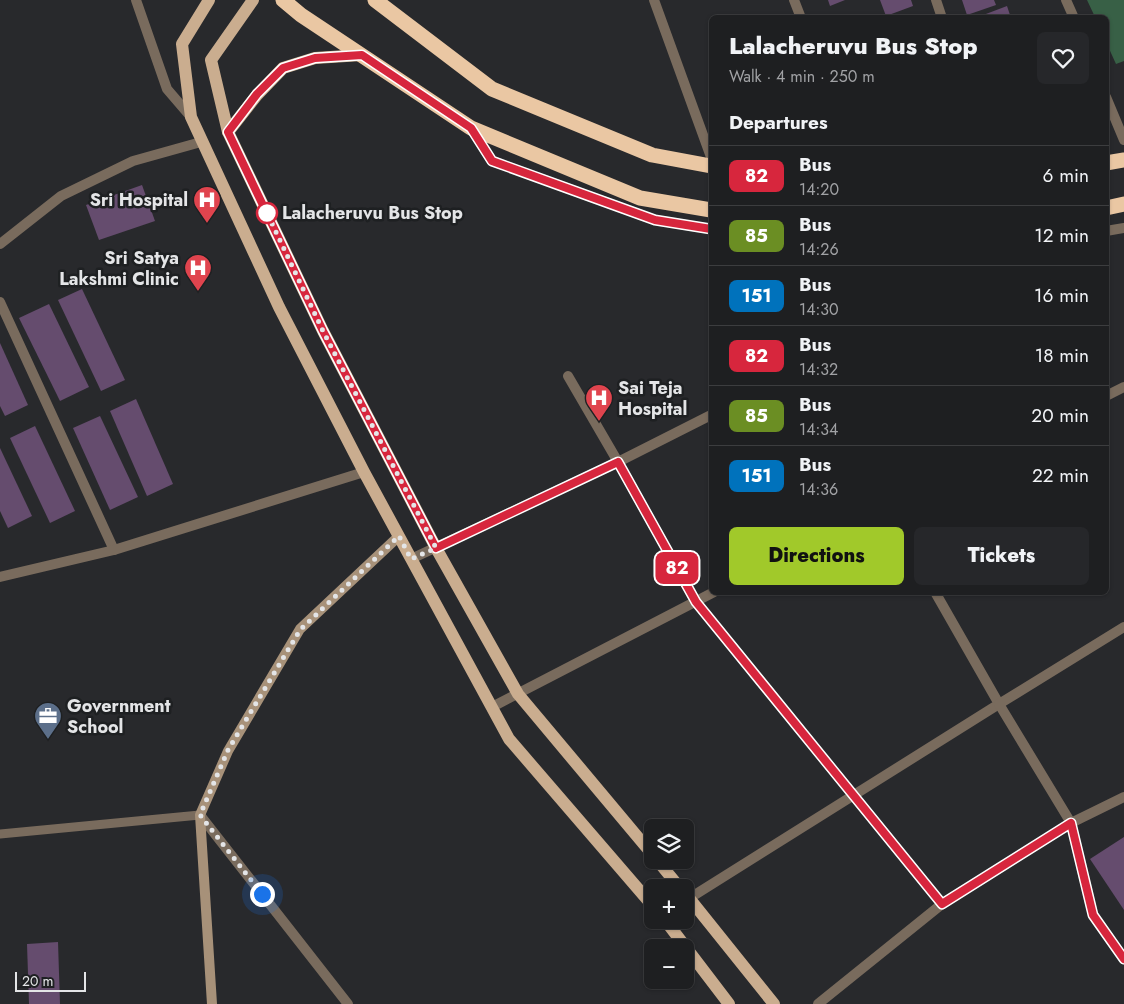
<!DOCTYPE html>
<meta charset="utf-8">
<style>
:root{--surface:#1e1f21;--page:#26272a;--text:#f1f3f6;--muted:#a1a2a5;--line:#3c3d3f;--accent:#a1c92a}
body{margin:0;font-family:Jost,sans-serif;background:var(--page);color:var(--text);height:100vh;display:flex;flex-direction:column;font-size:19px;white-space:nowrap}
*{box-sizing:border-box;margin:0}
p{font-size:16px;color:var(--muted)}
.icon{flex:none;width:28px;height:28px;fill:none;stroke:currentColor;stroke-width:2;stroke-linecap:round;stroke-linejoin:round}
.map{position:relative;flex:1;overflow:hidden}
.sheet{position:absolute;left:709px;top:15px;width:400px;height:580px;display:flex;flex-direction:column;background:var(--surface);border-radius:8px;box-shadow:0 1px 4px #0004,0 0 0 1px var(--line)}
.sheet>*{flex:none}
.badge{padding:0 10px;border-radius:8px;font-size:18px;line-height:32px}
.fabs{position:absolute;left:644px;top:819px;display:grid;gap:10px}
.fabs a{display:grid;place-items:center;width:50px;height:50px;border-radius:8px;background:var(--surface);box-shadow:0 1px 4px #0004,0 0 0 1px var(--line);font-size:25px}
.scale{position:absolute;left:15px;bottom:12px;width:71px;box-sizing:border-box;padding-left:5px;border:2px solid #e4e5e7;border-top:0;font-size:14px;line-height:18px;white-space:nowrap;color:#e4e5e7;-webkit-text-stroke:4px #1e2022;paint-order:stroke}
.you{position:absolute;width:25px;height:25px;margin:-12px;border:4px solid #fff;border-radius:50%;background:#1a73e8;box-shadow:0 0 0 8px #1a73e833}
.map>.badge{position:absolute;translate:-50% -50%;box-shadow:0 0 0 2px #fff}
h2{padding:0 20px;font-size:19px;line-height:45px}
.round{display:grid;place-items:center;flex:none;width:52px;height:52px;border-radius:8px;background:var(--page)}
.summary{display:flex;align-items:center;justify-content:space-between;height:85px;padding:0 20px}
h1{font-size:24px;font-weight:800;line-height:38px}
.button{display:flex;gap:10px;margin-top:auto;padding:10px 20px}
.button a{flex:1;height:58px;border-radius:8px;background:var(--accent);color:#111;font-size:20px;font-weight:800;line-height:58px;text-align:center}
.button a+a{background:var(--page);color:var(--text)}
ul{padding:0;list-style:none}
li{display:flex;align-items:center;gap:15px;height:60px;padding:0 20px;border-top:1px solid var(--line)}
li div{flex:1}
li b{display:block;font-size:19px}
li em{font-style:normal}
li .badge{min-width:55px;font-weight:700;text-align:center}
.map>svg:first-child{display:block}
</style>
<div class="map">
<svg width="1124" height="1004" viewBox="0 0 1124 1004">
<rect width="100%" height="100%" fill="#28292c"/>
<path fill="#386046" d="M 1087,0 L 1124,0 L 1124,61 L 1116,64 L 1106,42 L 1106,18 L 1095,17 Z"/>
<g fill="#654c6e">
<path d="M 828,0 L 845,0 L 830,6 Z"/>
<path d="M 880,0 L 911,0 L 913,6 L 886,16 Z"/>
<path d="M 962,0 L 994,0 L 996,5 L 967,15 Z"/>
<path d="M 1007,6 L 1011,18 L 978,18 L 978,17 Z"/>
<path d="M 142,185 L 155,221 L 99,240 L 86,205 Z"/>
<path d="M 82,289 L 125,380 L 101,391 L 58,300 Z"/>
<path d="M 49,304 L 89,387 L 60,401 L 19,318 Z"/>
<path d="M 0,343 L 28,405 L 5,416 L 0,406 Z"/>
<path d="M 136,399 L 173,484 L 147,496 L 110,411 Z"/>
<path d="M 100,416 L 138,497 L 110,510 L 73,428 Z"/>
<path d="M 35,426 L 75,511 L 50,523 L 10,438 Z"/>
<path d="M 0,448 L 32,516 L 8,528 L 0,511 Z"/>
<path d="M 1124,837 L 1124,910 L 1090,859 Z"/>
<path d="M 58,942 L 60,1004 L 29,1004 L 27,944 Z"/>
</g>
<g fill="none" stroke-linecap="round" stroke-linejoin="round">
<path stroke="#796b5d" stroke-width="9" d="M 0,834 L 200,815"/>
<g stroke="#796b5d" stroke-width="10">
<path d="M 136,0 L 167,89 L 191,117"/>
<path d="M 654,0 L 711,157"/>
<path d="M 794,0 L 801,18"/>
<path d="M 936,0 L 942,18"/>
<path d="M 1066,0 L 1074,18"/>
<path d="M 1106,97 L 1124,140"/>
<path d="M 471,128 L 492,161 L 655,220 L 711,229"/>
<path d="M 1106,231 L 1124,228"/>
<path d="M 0,244 L 61,196 L 133,161 L 201,142"/>
<path d="M 0,302 L 114,550"/>
<path d="M 568,376 L 618,462 L 696,602 L 942,904"/>
<path d="M 1106,396 L 1124,387"/>
<path d="M 411,559 L 618,462 L 711,415"/>
<path d="M 0,577 L 114,550 L 364,472"/>
<path d="M 492,707 L 714,592"/>
<path d="M 1124,797 L 1071,823 L 1093,915 L 1124,959"/>
<path d="M 200,815 L 348,1004"/>
<path d="M 685,901 L 999,704 L 935,592"/>
<path d="M 818,1004 L 942,904 L 1071,823 L 999,704 L 1124,627"/>
</g>
<path stroke="#a79179" stroke-width="10" d="M 212,1004 L 200,815 L 228,751 L 300,629 L 399,536"/>
<g stroke="#caad8f" stroke-width="12">
<path d="M 209,0 L 182,44 L 191,117 L 279,307 L 364,472 L 509,739 L 652,905"/>
<path d="M 253,0 L 211,60 L 228,132 L 323,331 L 436,548 L 518,694 L 652,854"/>
<path d="M 228,132 L 257,95 L 283,68 L 315,58 L 362,55"/>
<path d="M 657,860 L 680,888"/>
<path d="M 685,893 L 774,1004"/>
<path d="M 665,920 L 729,1004"/>
</g>
<g stroke="#eac7a3" stroke-width="15">
<path d="M 283,0 L 301,15 L 471,128 L 640,198 L 711,210"/>
<path d="M 375,0 L 492,89 L 652,155 L 711,166"/>
<path d="M 1106,163 L 1124,160"/>
<path d="M 1106,208 L 1124,204"/>
</g>
</g>
<g fill="none" stroke-linecap="round" stroke-linejoin="round">
<defs>
<path id="line" d="M 711,229 L 655,220 L 492,161 L 471,128 L 362,55 L 315,58 L 283,68 L 257,94 L 228,132 L 323,331 L 436,548 L 618,462 L 696,602 L 942,904 L 1071,823 L 1093,915 L 1124,959"/>
</defs>
<use href="#line" stroke="#fff" stroke-width="11"/>
<use href="#line" stroke="#d7263d" stroke-width="8"/>
<path stroke="#e4e5e7" stroke-width="5" stroke-dasharray="0 9" d="M 262,894 L 200,815 L 228,750 L 300,630 L 399,536 L 411,559 L 436,548 L 323,331 L 267,213"/>
</g>
<defs>
<symbol id="hospital-pin" viewBox="-11 -11 22 30"><path d="M0 17L-7.5 6A9.5 9.5 0 1 1 7.5 6Z" fill="#e0444e" stroke="#1e2022"/><path d="M-5-5h3v3.5h4V-5h3V5h-3V1.5h-4V5h-3Z" fill="#fff"/></symbol>
<symbol id="office-pin" viewBox="-11 -11 22 30"><path d="M0 17L-7.5 6A9.5 9.5 0 1 1 7.5 6Z" fill="#5c6f8a" stroke="#1e2022"/><path d="M-6-3h4V-5.5h4V-3h4V5H-6ZM-1-4.5V-3h2v-1.5ZM-6 0V1H6V0Z" fill="#fff"/></symbol>
</defs>
<g fill-rule="evenodd">
<use href="#hospital-pin" x="191" y="184" width="32" height="43"/>
<use href="#hospital-pin" x="182" y="252" width="32" height="43"/>
<use href="#hospital-pin" x="583" y="382" width="32" height="43"/>
<use href="#office-pin" x="32" y="700" width="32" height="43"/>
</g>
<circle fill="#fff" stroke="#d7263d" stroke-width="2.5" cx="267" cy="213" r="10"/>
<g text-anchor="middle" dominant-baseline="central" stroke-width="5" stroke-linejoin="round" paint-order="stroke">
<g font-size="18" font-weight="bold" fill="#e4e5e7" stroke="#1e2022" text-anchor="end">
<text x="188" y="200">Sri Hospital</text>
<text x="179" y="258">Sri Satya<tspan x="179" dy="21">Lakshmi Clinic</tspan></text>
<text x="618" y="388" text-anchor="start">Sai Teja<tspan x="618" dy="21">Hospital</tspan></text>
<text x="67" y="706" text-anchor="start">Government<tspan x="67" dy="21">School</tspan></text>
</g>
<g font-size="18" font-weight="bold" fill="#e4e5e7" stroke="#1e2022" text-anchor="start">
<text x="282" y="213">Lalacheruvu Bus Stop</text>
</g>
</g>
</svg>
<div class="fabs">
<a><svg class="icon" aria-label="layers" viewBox="0 0 24 24"><path d="M12 4l9 5-9 5-9-5zM3 14l9 5 9-5"/></svg></a>
<a>+</a>
<a>−</a>
</div>
<div class="scale">20 m</div>
<div class="you" style="left:262px;top:894px"></div>
<b class="badge" style="left:677px;top:568px;background:#d7263d;color:#fff">82</b>
<section class="sheet">
<div class="summary"><div><h1>Lalacheruvu Bus Stop</h1><p>Walk · 4 min · 250 m</p></div><a class="round"><svg class="icon" aria-label="heart" viewBox="0 0 24 24"><path d="M12 20l-8-8c-3-5 5-10 8-4 3-6 11-1 8 4z"/></svg></a></div>
<h2>Departures</h2>
<ul>
<li><span class="badge" style="background:#d7263d;color:#fff">82</span><div><b>Bus</b><p>14:20</p></div><em>6 min</em></li>
<li><span class="badge" style="background:#6b8e23;color:#fff">85</span><div><b>Bus</b><p>14:26</p></div><em>12 min</em></li>
<li><span class="badge" style="background:#0072bc;color:#fff">151</span><div><b>Bus</b><p>14:30</p></div><em>16 min</em></li>
<li><span class="badge" style="background:#d7263d;color:#fff">82</span><div><b>Bus</b><p>14:32</p></div><em>18 min</em></li>
<li><span class="badge" style="background:#6b8e23;color:#fff">85</span><div><b>Bus</b><p>14:34</p></div><em>20 min</em></li>
<li><span class="badge" style="background:#0072bc;color:#fff">151</span><div><b>Bus</b><p>14:36</p></div><em>22 min</em></li>
</ul>
<div class="button"><a>Directions</a><a>Tickets</a></div>
</section>
</div>
